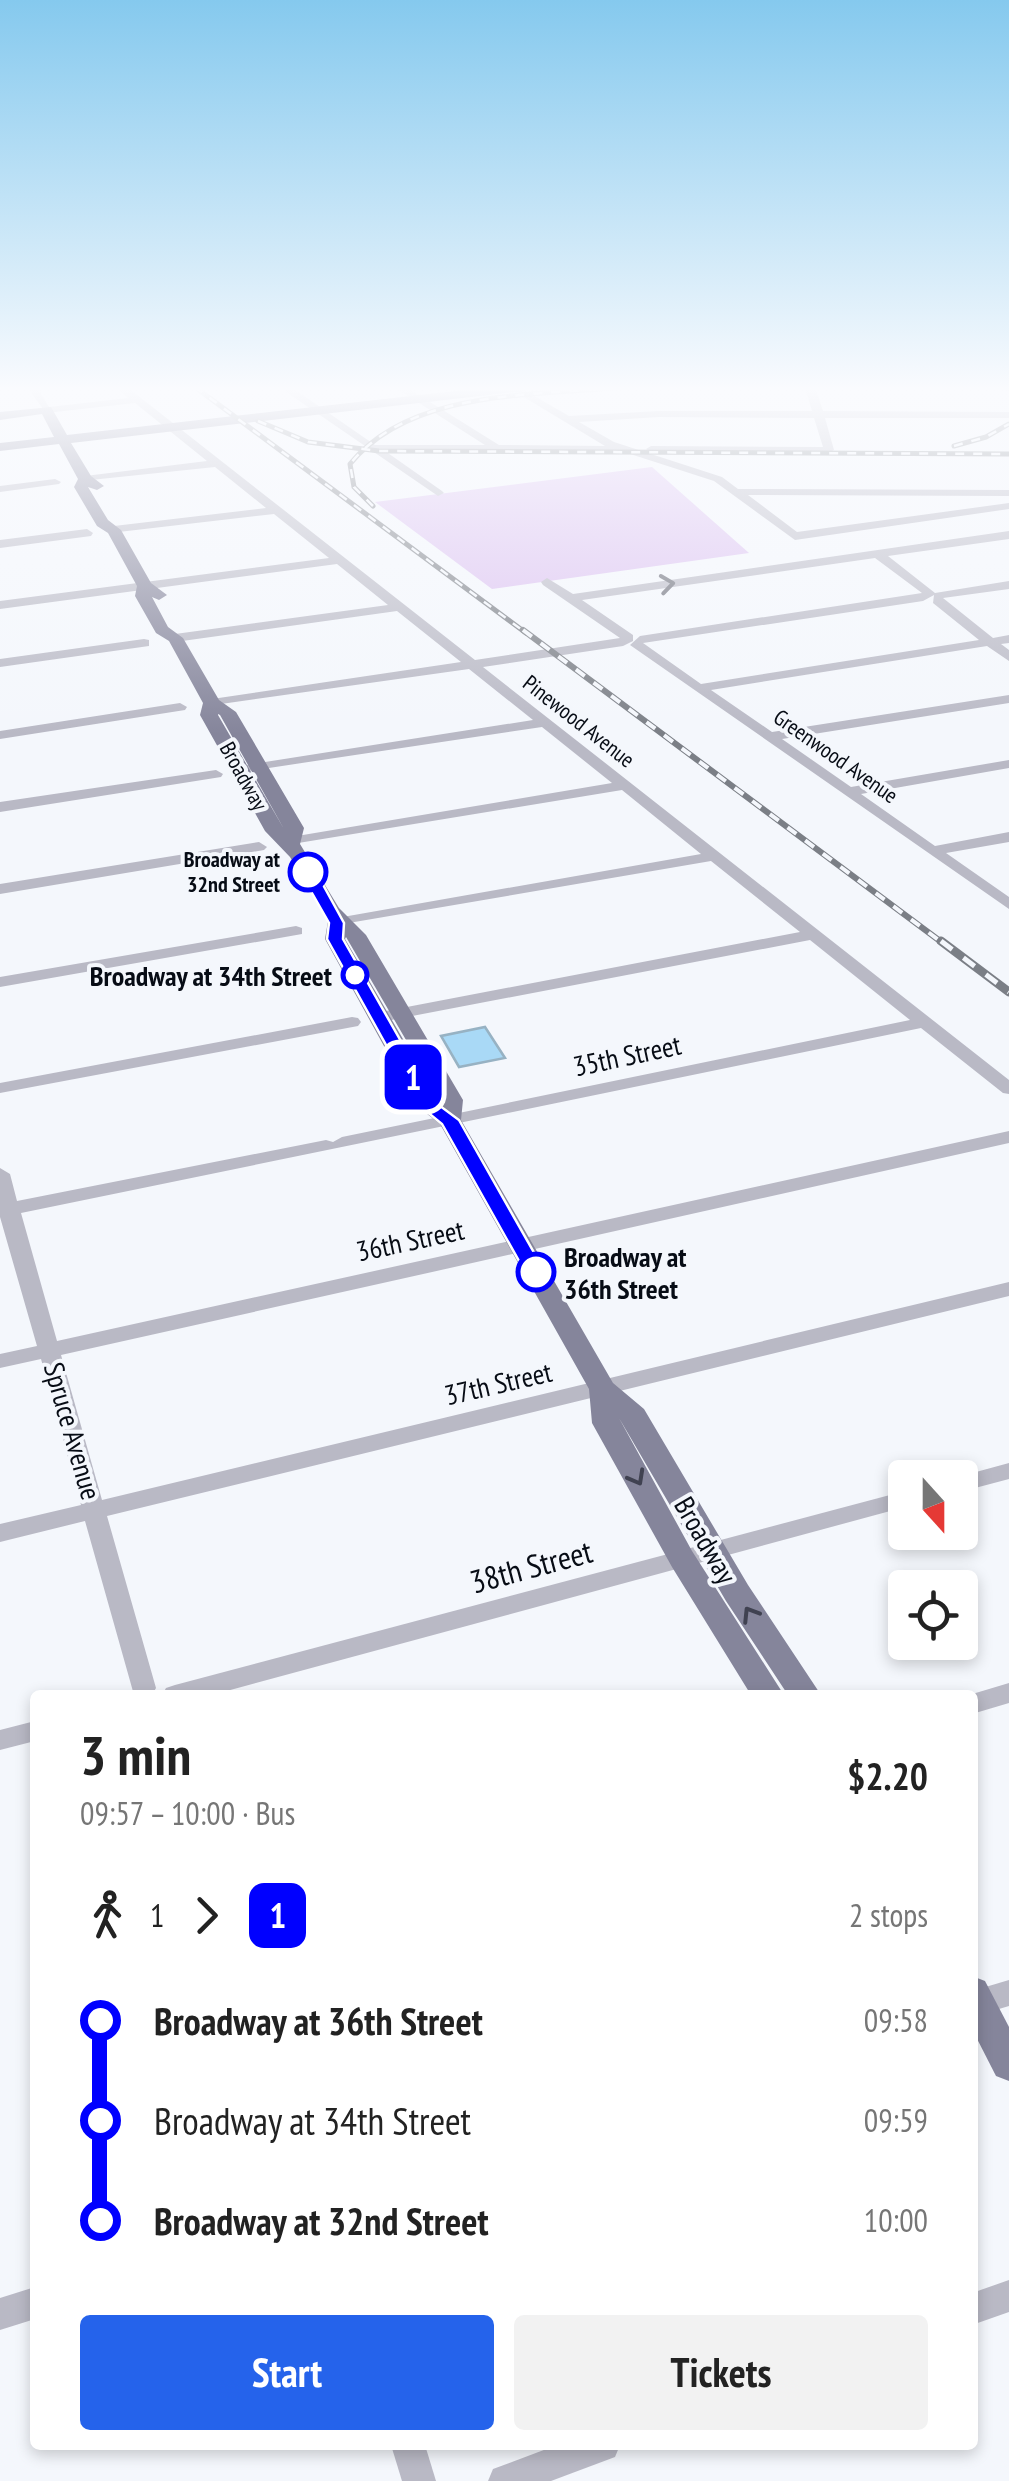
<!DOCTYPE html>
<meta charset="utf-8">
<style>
:root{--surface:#fff;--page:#f2f2f2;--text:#222;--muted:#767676;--accent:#2563eb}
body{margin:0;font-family:"PT Sans Narrow",sans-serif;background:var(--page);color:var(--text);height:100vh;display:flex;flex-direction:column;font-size:38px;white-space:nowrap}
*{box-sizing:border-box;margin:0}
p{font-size:32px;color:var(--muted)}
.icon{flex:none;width:55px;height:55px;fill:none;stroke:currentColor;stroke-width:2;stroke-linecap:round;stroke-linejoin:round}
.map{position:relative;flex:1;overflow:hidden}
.drawer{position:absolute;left:30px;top:1690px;width:948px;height:760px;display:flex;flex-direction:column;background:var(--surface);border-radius:10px;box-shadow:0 5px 15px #0003}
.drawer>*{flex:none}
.badge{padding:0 20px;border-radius:15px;font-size:35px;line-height:65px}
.needle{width:65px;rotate:159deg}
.tools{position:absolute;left:888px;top:1460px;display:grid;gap:20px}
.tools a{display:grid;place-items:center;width:90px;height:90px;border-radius:10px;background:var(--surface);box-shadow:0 5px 15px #0003;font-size:50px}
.map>.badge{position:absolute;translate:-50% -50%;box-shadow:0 0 0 5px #fff}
.legs{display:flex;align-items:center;gap:15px;height:110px;padding:0 50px;font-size:32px}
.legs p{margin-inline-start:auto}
.overview{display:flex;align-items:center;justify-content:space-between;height:170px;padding:0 50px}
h1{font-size:55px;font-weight:800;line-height:75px}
.cta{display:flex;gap:20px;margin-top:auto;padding:20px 50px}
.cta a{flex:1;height:115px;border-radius:10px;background:var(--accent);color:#fff;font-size:40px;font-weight:800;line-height:115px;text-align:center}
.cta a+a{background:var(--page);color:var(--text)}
ul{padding:0 50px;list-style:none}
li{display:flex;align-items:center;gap:35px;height:100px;font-size:38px}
li i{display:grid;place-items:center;width:15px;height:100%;margin:0 12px;background:currentColor}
li i::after{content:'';width:25px;height:25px;margin:-12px;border:8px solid;border-radius:50%;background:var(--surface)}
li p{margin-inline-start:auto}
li:first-child i{background:linear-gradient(#0000 50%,currentColor 0)}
li:last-child i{background:linear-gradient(currentColor 50%,#0000 0)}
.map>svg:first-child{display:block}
</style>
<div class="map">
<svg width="1009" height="2481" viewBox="0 0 1009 2481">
<rect width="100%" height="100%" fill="#f4f7fc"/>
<path fill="#dbc0f0" d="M 652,467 L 749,553 L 492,589 L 375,502 Z"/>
<path fill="#a9d9f6" stroke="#97b2c3" stroke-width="2.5" d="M 485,1027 L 505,1058 L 459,1067 L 441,1036 Z"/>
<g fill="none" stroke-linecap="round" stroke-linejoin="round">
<g fill="#b9b9c5" fill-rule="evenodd">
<path d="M 27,387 L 37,387 L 49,407 L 128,398 L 116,387 L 127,387 L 475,660 L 620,638 L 543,585 L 541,582 L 547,578 L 573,594 L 1009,531 L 1009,539 L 888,556 L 935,593 L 1009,581 L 1009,589 L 943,598 L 993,638 L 1009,635 L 1009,643 L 1001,644 L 1009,650 L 1009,661 L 987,646 L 711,690 L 772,732 L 1009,695 L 1009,703 L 782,739 L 851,787 L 1009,760 L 1009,768 L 861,794 L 935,846 L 1009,832 L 1009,842 L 946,853 L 1009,897 L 1009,909 L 630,645 L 640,636 L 922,593 L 875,558 L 582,600 L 633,635 L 633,641 L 623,646 L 483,667 L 1009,1080 L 1009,1094 L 1003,1093 L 921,1028 L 21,1213 L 57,1341 L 1009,1131 L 1009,1143 L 61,1355 L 102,1500 L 1009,1282 L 1009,1296 L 107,1516 L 156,1688 L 152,1695 L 134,1695 L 85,1521 L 0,1542 L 0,1524 L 81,1505 L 41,1359 L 0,1368 L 0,1354 L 37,1346 L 0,1217 L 0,1168 L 10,1174 L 17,1201 L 326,1140 L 333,1142 L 342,1137 L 910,1020 L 810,940 L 386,1021 L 380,1020 L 377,1016 L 380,1012 L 386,1011 L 800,932 L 711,861 L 331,926 L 329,923 L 337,918 L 701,854 L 622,790 L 286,845 L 286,839 L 291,837 L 612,783 L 542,727 L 235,773 L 235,767 L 240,766 L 533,720 L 469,669 L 207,706 L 205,703 L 212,699 L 461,662 L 397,611 L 175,642 L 168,638 L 175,634 L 388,605 L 337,564 L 0,609 L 0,601 L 329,558 L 274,514 L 110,533 L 110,527 L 114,526 L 266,508 L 215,467 L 81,481 L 81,477 L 85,476 L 207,461 L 135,403 L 46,413 ZM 934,595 L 933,603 L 979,640 L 701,684 L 643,643 L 923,601 Z"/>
<path d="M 279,387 L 291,387 L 375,445 L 485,445 L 394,387 L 406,387 L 499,445 L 605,446 L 507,387 L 519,387 L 569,416 L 659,411 L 812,411 L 805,387 L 815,387 L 823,411 L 1009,412 L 1009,418 L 825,418 L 834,450 L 829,453 L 651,452 L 646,449 L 651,446 L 823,447 L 814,418 L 659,417 L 579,422 L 614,442 L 722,477 L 738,489 L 1009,490 L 1009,496 L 748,495 L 797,532 L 1009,503 L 1009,509 L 795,540 L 714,481 L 621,451 L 385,451 L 442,491 L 444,493 L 438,496 Z"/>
<path d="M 1001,387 L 1009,387 L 1009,392 Z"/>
<path d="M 55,479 L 61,482 L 59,484 L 0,492 L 0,486 Z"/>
<path d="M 87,529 L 93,533 L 91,536 L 0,548 L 0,540 Z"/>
<path d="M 144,639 L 149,640 L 149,646 L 0,667 L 0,659 Z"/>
<path d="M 180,703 L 187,707 L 185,710 L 0,739 L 0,731 Z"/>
<path d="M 216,770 L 223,774 L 221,777 L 0,812 L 0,802 Z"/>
<path d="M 259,842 L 267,847 L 264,850 L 0,894 L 0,884 Z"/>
<path d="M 296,926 L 302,928 L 302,934 L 0,987 L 0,977 Z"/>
<path d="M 352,1017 L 358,1018 L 361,1022 L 358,1026 L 0,1093 L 0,1083 Z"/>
<path d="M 1009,1463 L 1009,1479 L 960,1492 L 960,1478 L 954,1478 Z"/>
<path d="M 905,1491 L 905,1507 L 212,1695 L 162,1695 L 166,1688 L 175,1685 Z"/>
<path d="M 1009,1683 L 1009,1703 L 972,1714 L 972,1695 L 969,1695 Z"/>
<path d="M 35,1721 L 35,1741 L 0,1750 L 0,1730 Z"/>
<path d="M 1009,1980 L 1009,2006 L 972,2017 L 972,1991 Z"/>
<path d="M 1009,2280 L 1009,2312 L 972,2325 L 972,2293 Z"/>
<path d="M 35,2287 L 35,2319 L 0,2330 L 0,2298 Z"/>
<path d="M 391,2445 L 425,2445 L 436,2481 L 402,2481 Z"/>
<path d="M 557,2445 L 620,2445 L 615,2457 L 551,2481 L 488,2481 L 493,2469 Z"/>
</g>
<g fill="#85859b" fill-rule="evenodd">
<path d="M 490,387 L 530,387 L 524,391 L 71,443 L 91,476 L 104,486 L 97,490 L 88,487 L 108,520 L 121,530 L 151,583 L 167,595 L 159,600 L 152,597 L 168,627 L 183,638 L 219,700 L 236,712 L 304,828 L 300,844 L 339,908 L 366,935 L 463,1100 L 461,1120 L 613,1383 L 644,1409 L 748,1585 L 821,1695 L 788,1695 L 726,1601 L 619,1418 L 692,1551 L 784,1695 L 751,1695 L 672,1567 L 592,1423 L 589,1389 L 440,1124 L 417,1106 L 325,939 L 328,921 L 290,857 L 265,831 L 200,715 L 203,703 L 169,641 L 156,633 L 135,596 L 137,586 L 108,533 L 97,526 L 74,487 L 78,479 L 59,444 L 0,451 L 0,443 L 54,437 L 42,414 L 0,420 L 0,412 L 51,407 L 67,435 ZM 218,714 L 220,715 L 284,829 L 218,715 ZM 346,937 L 441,1100 L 440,1103 L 345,939 Z"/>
<path d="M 972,1976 L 985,1981 L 1009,2027 L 1009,2081 L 996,2076 L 972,2029 Z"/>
</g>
<defs>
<g id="rail-far2">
<path d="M 195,387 L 526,633"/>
<path d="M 258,421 L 308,442 L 379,451 L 1009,454"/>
<path d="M 954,446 L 986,437 L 1009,424"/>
<path d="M 373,506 L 354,487 L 350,464 C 411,389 535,396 624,387"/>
</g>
<path id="rail-far1" d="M 523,630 L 944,944"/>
<path id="rail" d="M 941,941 L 1009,992"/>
</defs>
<use href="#rail-far2" stroke="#7b7f86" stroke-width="5"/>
<use href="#rail-far1" stroke="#7b7f86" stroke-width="6"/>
<use href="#rail" stroke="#7b7f86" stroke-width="9"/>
<use href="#rail-far2" stroke="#f4f7fc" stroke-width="2.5" stroke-dasharray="9" stroke-linecap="butt"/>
<use href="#rail-far1" stroke="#f4f7fc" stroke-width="4" stroke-dasharray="11" stroke-linecap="butt"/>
<use href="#rail" stroke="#f4f7fc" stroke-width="5" stroke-dasharray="14" stroke-linecap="butt"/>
</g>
<defs><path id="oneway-chevron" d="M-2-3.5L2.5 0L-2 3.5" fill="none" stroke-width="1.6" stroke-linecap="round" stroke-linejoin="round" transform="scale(2.5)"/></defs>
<use stroke="#696b76" href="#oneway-chevron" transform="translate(667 584) rotate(-8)"/>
<g stroke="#404251">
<use href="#oneway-chevron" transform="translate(637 1478) rotate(61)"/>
<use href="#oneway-chevron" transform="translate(750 1614) rotate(-122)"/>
</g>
<linearGradient id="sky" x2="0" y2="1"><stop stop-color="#85c9ee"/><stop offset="0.53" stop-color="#fafbfe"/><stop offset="1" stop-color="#fafbfe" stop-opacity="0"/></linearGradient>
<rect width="1009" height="734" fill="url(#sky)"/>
<path fill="#00f" stroke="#fff" stroke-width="2.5" d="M 308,867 L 316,872 L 344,923 L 343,939 L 436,1103 L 459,1120 L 545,1272 L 543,1277 L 528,1277 L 442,1124 L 420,1106 L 327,939 L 329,923 L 300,872 Z"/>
<g fill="#fff" stroke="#00f" stroke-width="5">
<circle cx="308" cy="872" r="18"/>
<circle cx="355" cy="975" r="12"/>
<circle cx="536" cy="1272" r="18"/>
</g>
<g text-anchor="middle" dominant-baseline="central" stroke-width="8" stroke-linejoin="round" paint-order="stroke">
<g font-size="22" fill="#070c15" stroke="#f4f7fc">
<text transform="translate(579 721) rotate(38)">Pinewood Avenue</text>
<text transform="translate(836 756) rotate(35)">Greenwood Avenue</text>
<text transform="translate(244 776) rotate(61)">Broadway</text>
</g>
<g font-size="22" font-weight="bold" fill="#070c15" stroke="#f4f7fc" text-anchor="end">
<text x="280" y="859">Broadway at<tspan x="280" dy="25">32nd Street</tspan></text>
</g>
<g font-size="28" font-weight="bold" fill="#070c15" stroke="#f4f7fc" text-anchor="end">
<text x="332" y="975">Broadway at 34th Street</text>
<text x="564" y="1256" text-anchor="start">Broadway at<tspan x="564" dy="32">36th Street</tspan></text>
</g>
<g font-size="28" fill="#070c15" stroke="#f4f7fc">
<text transform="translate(627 1055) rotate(-12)">35th Street</text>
<text transform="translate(410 1240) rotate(-12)">36th Street</text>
<text transform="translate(498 1383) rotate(-13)">37th Street</text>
<text transform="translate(73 1431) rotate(74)">Spruce Avenue</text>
<text transform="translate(706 1540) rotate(60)">Broadway</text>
</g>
<g font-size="32" fill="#070c15" stroke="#f4f7fc">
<text transform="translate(531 1566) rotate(-15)">38th Street</text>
</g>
</g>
</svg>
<div class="tools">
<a><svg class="needle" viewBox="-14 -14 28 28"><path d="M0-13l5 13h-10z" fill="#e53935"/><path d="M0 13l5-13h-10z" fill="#767676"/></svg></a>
<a><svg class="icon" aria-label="locate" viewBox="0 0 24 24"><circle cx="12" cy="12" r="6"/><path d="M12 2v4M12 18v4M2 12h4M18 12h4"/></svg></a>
</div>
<b class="badge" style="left:413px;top:1077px;background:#00f;color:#fff">1</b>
<section class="drawer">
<div class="overview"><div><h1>3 min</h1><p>09:57 – 10:00 · Bus</p></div><b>$2.20</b></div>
<div class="legs"><svg class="icon" aria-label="walk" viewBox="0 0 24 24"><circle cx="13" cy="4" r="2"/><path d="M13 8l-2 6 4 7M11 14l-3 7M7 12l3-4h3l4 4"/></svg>1<svg class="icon" aria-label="forward" viewBox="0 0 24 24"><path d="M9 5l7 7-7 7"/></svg><b class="badge" style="background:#00f;color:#fff">1</b><p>2 stops</p></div>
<ul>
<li><i style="color:#00f"></i><b>Broadway at 36th Street</b><p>09:58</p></li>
<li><i style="color:#00f"></i><span>Broadway at 34th Street</span><p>09:59</p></li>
<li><i style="color:#00f"></i><b>Broadway at 32nd Street</b><p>10:00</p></li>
</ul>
<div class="cta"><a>Start</a><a>Tickets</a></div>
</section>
</div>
